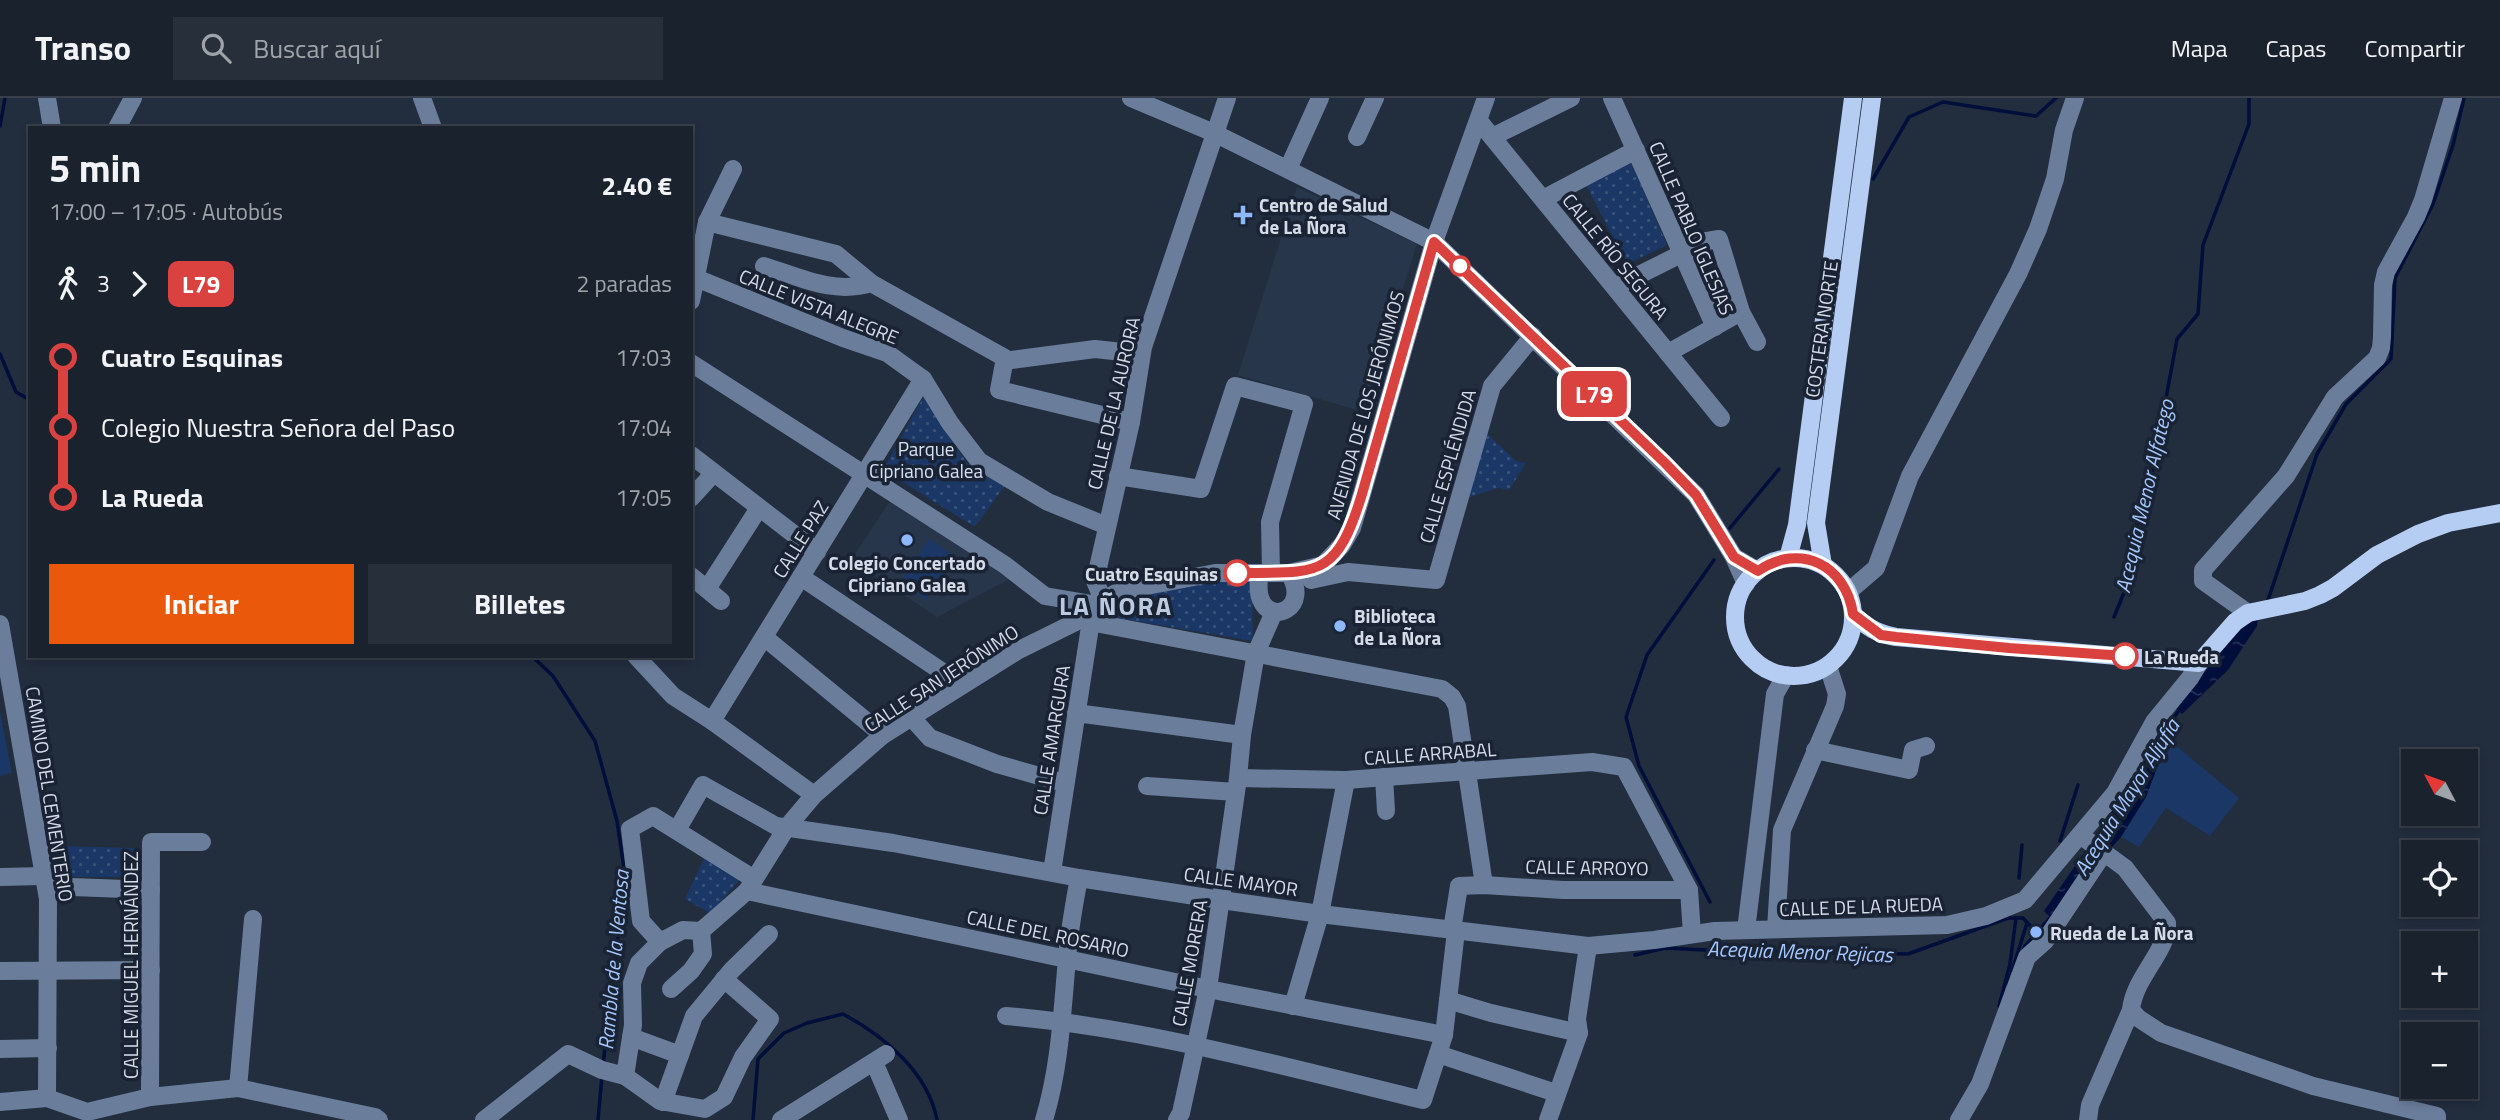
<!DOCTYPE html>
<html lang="es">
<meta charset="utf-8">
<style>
:root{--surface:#1a222e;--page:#272f3a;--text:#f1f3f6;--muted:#9fa4aa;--line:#383f4a;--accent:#ea580c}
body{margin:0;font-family:"Titillium Web",sans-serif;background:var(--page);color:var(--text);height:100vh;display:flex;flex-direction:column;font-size:26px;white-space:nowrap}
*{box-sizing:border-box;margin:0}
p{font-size:23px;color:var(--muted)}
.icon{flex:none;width:38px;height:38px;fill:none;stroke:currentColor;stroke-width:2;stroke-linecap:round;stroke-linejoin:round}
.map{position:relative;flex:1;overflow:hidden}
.panel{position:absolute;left:28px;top:28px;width:665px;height:532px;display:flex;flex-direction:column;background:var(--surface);border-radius:0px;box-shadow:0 4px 10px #0003,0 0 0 2px var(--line)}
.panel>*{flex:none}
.badge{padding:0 14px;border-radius:10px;font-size:24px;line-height:46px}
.needle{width:46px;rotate:311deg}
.fabs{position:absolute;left:2401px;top:651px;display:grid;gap:14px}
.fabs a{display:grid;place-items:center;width:77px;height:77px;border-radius:0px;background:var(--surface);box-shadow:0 4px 10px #0003,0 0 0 2px var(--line);font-size:35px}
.map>.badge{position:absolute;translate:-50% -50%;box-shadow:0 0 0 4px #fff}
.legs{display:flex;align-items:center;gap:10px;height:77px;padding:0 21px;font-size:23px}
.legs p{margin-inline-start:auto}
.headline{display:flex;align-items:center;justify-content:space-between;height:119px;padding:0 21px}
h1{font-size:38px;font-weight:700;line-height:52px}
.button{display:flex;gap:14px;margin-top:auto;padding:14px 21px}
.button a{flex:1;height:80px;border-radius:0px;background:var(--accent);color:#fff;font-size:28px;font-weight:700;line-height:80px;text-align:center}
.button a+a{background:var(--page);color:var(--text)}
ul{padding:0 21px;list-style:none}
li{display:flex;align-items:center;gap:24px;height:70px;font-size:26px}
li i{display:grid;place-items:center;width:10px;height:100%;margin:0 9px;background:currentColor}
li i::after{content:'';width:18px;height:18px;margin:-9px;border:5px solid;border-radius:50%;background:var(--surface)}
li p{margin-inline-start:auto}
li:first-child i{background:linear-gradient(#0000 50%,currentColor 0)}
li:last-child i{background:linear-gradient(currentColor 50%,#0000 0)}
header{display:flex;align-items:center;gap:42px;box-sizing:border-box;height:98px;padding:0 35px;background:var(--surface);border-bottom:2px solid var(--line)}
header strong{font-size:33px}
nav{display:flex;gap:38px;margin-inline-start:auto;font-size:24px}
.search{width:490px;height:63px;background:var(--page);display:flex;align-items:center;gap:18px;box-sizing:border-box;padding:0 24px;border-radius:0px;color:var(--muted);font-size:26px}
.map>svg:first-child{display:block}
</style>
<header>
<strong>Transo</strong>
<div class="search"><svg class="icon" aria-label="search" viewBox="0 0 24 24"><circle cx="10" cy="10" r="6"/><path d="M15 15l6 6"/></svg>Buscar aquí</div>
<nav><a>Mapa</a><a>Capas</a><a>Compartir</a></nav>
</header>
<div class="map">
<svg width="2500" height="1022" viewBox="0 0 2500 1022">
<defs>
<pattern id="park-dots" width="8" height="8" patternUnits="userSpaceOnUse" patternTransform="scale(1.75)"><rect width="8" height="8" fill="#1a3765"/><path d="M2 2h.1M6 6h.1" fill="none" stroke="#3a537b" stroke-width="1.8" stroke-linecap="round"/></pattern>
<pattern id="water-ripples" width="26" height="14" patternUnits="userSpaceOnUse" patternTransform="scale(1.75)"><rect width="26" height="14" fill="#000e3b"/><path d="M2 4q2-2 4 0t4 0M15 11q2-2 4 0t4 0" fill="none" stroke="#243057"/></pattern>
</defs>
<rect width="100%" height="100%" fill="#222d3e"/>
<g fill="#28364c">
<path d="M 1297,89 L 1417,146 L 1364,314 L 1238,277 Z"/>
<path d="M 890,403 L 1010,481 L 937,519 L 851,462 Z"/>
</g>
<g fill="#1a3765">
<path d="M 929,441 L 955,458 L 926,502 L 900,485 Z"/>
<path d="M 0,613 L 12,675 L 0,678 Z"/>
<path d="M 2168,641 L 2239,700 L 2210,738 L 2166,710 L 2139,749 L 2121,739 L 2146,699 Z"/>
</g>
<g fill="url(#park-dots)">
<path d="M 1630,61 L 1667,147 L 1627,166 L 1584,83 Z"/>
<path d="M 924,298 L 967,365 L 1006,386 L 975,429 L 883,372 Z"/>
<path d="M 1480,329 L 1516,363 L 1526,365 L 1509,392 L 1498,390 L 1467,400 Z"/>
<path d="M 1207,481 L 1252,484 L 1253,543 L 1106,518 L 1118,500 Z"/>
<path d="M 55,748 L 134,750 L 135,779 L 56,779 Z"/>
<path d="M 708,752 L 745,776 L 710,815 L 685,801 Z"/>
</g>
<g fill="url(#water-ripples)">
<path d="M 2258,520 L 2257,528 L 2228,572 L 2182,616 L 2175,610 L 2235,537 L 2243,528 Z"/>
<path d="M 2159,628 L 2168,635 L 2168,641 L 2146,699 L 2121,739 L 2050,819 L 2044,813 L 2120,702 L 2142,667 Z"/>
</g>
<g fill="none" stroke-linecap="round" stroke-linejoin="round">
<g stroke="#000e3b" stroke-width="3.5">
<path d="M 0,28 L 5,0"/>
<path d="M 1873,81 L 1909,19 L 1943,4 L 2036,18 L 2056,0"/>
<path d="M 0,256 L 16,294 L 30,302"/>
<path d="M 1730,430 L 1779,371"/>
<path d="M 2267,505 L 2317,356 L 2346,306 L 2391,261 L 2395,180 L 2433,106 L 2453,47 L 2464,0"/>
<path d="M 2114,519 L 2128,485 L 2129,446 L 2148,397 L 2177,241 L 2198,216 L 2203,147 L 2249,26 L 2249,0"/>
<path d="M 532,558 L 553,578 L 595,643 L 617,723 L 625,777 L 603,967"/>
<path d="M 2162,636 L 2180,611"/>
<path d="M 2060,743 L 2078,687"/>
<path d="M 2019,780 L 2022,747"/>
<path d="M 1710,804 L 1639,668 L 1626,619 L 1647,557 L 1714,462"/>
<path d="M 2023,853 L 2025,848 L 2051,819"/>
<path d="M 1635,857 L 1665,850 L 1726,853 L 1908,856 L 2008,820 L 2023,820 L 2036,834"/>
<path d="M 2008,886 L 2027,825"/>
<path d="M 2001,910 L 1999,908 L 2010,866 L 2016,820"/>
<path d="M 598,1022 L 602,978"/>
<path d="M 753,1022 L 758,961 L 784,935 L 807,925 L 843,916 C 884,938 928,974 937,1022"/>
</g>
<g stroke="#6a7d9b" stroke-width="18">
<path d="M 47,0 L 52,30"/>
<path d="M 422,0 L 433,30"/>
<path d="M 1131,0 L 1214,35 L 1434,144 L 1696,397 L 1734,459 L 1746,486"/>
<path d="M 1612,0 L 1715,229"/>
<path d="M 1479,23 L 1721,320"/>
<path d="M 117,30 L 133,0"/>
<path d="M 1357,39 L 1375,0"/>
<path d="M 1492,39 L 1571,0"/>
<path d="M 1288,71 L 1320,0"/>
<path d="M 1543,101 L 1636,52"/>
<path d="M 707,124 L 836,156 L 871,185 L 1005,260 L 999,292 L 1131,324"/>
<path d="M 764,168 C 799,179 834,197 871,185"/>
<path d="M 691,178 L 843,240 L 887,255 L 923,281 L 950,325 L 979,363 L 1048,404 L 1107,428"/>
<path d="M 1615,189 L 1707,143 L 1719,141 L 1741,214 L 1757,244"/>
<path d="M 691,203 L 707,124 L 733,71"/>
<path d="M 1668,255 L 1741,214"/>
<path d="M 1004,263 L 1095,251 L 1141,256"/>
<path d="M 691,265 L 1005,467 L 1045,498 L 1098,507"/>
<path d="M 691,357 L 817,454"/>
<path d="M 1118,378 L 1201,391 L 1235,288 L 1304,306 L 1270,424 L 1271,475"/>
<path d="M 691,400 L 713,376"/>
<path d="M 1734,459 L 1758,473"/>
<path d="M 1259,475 C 1259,483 1257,494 1261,502 C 1271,527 1311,510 1289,475"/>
<path d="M 691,478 L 721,503"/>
<path d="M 801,479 L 962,587"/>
<path d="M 1311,482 L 1348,474 L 1436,482 L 1492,288 L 1533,238"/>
<path d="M 707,491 L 759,410"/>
<path d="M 1848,494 L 1876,470 L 1910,378 L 2018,176 L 2038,131 L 2055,81 L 2064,32 L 2075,0"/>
<path d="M 1103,502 L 1095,483 L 1131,324 L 1143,249 L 1227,0"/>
<path d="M 2248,515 L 2203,483 L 2203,472 L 2286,378 L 2335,299 L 2377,260 L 2381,250 L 2382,239 L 2383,187 L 2386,174 L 2416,119 L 2423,102 L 2453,0"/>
<path d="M 1090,524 L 1442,591 L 1452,599 L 1457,608 L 1484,787"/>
<path d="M 0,526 L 48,801 L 47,1000"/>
<path d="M 764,539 L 883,637"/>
<path d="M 636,558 L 673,598 L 712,623 L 814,697"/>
<path d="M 1076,615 L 1242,637"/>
<path d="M 912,620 L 930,640 L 997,666 L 1064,685"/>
<path d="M 712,623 L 923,281"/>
<path d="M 1815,652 L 1909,672 L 1913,652 L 1926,648"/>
<path d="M 1384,679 L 1386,713"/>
<path d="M 1238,680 L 1346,682 L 1592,664 L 1624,669 L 1689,792 L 1692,836"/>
<path d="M 1147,688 L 1236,694"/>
<path d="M 677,732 L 703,687 L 776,728 L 893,745 L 1079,780 L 1221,802 L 1320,816 L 1588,848 L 1654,842 L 1715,833 L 1947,827 L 1986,818 L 2025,802 L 2115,695 L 2154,624 L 2190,580 L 2199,565"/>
<path d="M 2080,737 L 2125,770 L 2167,825 C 2169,852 2134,879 2131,912 L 2138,920 L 2161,935 L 2313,988 L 2437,1018 L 2437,1022"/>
<path d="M 1052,774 L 1092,516 L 1103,502 L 1120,493 L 1215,475 L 1289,475 L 1323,467 L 1342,447 L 1352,430 L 1362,396 L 1434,144 L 1486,0"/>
<path d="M 0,779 L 44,778"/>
<path d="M 46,788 L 151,792"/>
<path d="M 747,793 L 1208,891 L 1444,937"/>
<path d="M 1776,831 L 1782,732 L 1835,608 L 1837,596 L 1828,568"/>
<path d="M 1452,832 L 1459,788 L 1484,787 L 1563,792 L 1689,792"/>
<path d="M 1746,832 L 1775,596 L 1786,577"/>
<path d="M 660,844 L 641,823 L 630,731 L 653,718 L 754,781"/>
<path d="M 0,873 L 151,872"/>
<path d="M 671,891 L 691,873 L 703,856 L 701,833"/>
<path d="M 1448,902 L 1491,915 L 1579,935"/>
<path d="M 1293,908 L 1320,816 L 1346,682"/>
<path d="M 1006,918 C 1147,930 1285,969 1423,1002 L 1444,937 L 1456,833"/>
<path d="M 631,939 L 680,957 L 694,918 L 732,872 L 769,836"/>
<path d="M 0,951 L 48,950"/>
<path d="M 1438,956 L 1556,995"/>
<path d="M 874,964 L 899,1022"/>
<path d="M 625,978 L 633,927 L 632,885 L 639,865 L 660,844 L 683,832 L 701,833 L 747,793 L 787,729 L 814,697 L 883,637 L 1017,553 L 1092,516"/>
<path d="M 238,990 L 253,821"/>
<path d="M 150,999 L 151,744 L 202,744"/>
<path d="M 0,1004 L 47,1000 L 87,1014 L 150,999 L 238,990 L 375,1019 L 379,1022"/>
<path d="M 663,1004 L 680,957"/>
<path d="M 484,1022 L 568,956 L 602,972 L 625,978 L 660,1003 L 705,1011 L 724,999 L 743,959 L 770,921 L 724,881"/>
<path d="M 781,1022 L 886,956"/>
<path d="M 1044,1022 C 1060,969 1062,915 1067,861 C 1069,833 1074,807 1079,780"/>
<path d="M 1177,1022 L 1181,1015 L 1208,891 L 1238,680 L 1242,637 L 1256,555 L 1274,514"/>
<path d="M 1548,1022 L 1579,935 L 1577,921 L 1588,848"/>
<path d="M 1959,1022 L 1980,986 L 2027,859 L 2045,843 L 2103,756"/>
<path d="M 2088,1022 L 2090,1007 L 2131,912"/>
</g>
<g stroke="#b5cdf3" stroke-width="18">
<path d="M 1788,460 L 1797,427 L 1853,0"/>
<circle cx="1794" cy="519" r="59"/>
<path d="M 1823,467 L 1816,425 L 1872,0"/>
<path d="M 1853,516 C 1866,529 1878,536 1896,539 L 2199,565 L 2235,524 L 2248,515 L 2305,503 L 2320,497 L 2333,490 L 2377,457 L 2418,436 L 2448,425 L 2500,415"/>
</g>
</g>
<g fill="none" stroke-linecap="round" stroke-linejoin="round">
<defs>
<path id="line-1" d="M 1237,475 C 1318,474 1336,482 1362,396 L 1434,144 L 1665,365 L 1696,397 L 1734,459 L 1758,473 C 1800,444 1846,467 1853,516 L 1881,537 L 1896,539 L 2009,550 L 2125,558"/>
</defs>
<use href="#line-1" stroke="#fff" stroke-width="16"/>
<use href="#line-1" stroke="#da4240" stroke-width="10"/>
</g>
<g fill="#8db9fc" stroke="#192334" stroke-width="2.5">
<path d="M1239.5 106.5h7v7h7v7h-7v7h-7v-7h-7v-7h7z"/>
<circle cx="907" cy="442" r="7"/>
<circle cx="1340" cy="528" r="7"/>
<circle cx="2036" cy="834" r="7"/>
</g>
<g fill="#fff" stroke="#da4240" stroke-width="3.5">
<circle cx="1460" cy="168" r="9"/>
<circle cx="1237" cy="475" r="12"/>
<circle cx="2125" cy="558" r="12"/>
</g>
<g text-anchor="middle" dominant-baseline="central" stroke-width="7" stroke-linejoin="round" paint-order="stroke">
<g font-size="19" font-weight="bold" fill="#d5dce8" stroke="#192334" text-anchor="start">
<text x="1259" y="106">Centro de Salud<tspan x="1259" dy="22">de La Ñora</tspan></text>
<text x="907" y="464" text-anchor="middle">Colegio Concertado<tspan x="907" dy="22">Cipriano Galea</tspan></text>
<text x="1354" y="517">Biblioteca<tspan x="1354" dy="22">de La Ñora</tspan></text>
<text x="2050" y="834">Rueda de La Ñora</text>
</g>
<g font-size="19" fill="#d5dce8" stroke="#192334">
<text transform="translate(1692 130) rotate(67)">CALLE PABLO IGLESIAS</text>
<text transform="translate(1616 158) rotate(51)">CALLE RÍO SEGURA</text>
<text transform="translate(819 208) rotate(22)">CALLE VISTA ALEGRE</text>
<text transform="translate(1821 231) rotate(-82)">COSTERA NORTE</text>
<text transform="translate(1113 305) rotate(-77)">CALLE DE LA AURORA</text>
<text transform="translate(1365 307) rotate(-74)">AVENIDA DE LOS JERÓNIMOS</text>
<text transform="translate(1447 368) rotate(-74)">CALLE ESPLÉNDIDA</text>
<text transform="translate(800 441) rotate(-58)">CALLE PAZ</text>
<text transform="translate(941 580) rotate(-33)">CALLE SAN JERÓNIMO</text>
<text transform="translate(1051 642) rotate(-81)">CALLE AMARGURA</text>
<text transform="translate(1430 655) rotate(-4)">CALLE ARRABAL</text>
<text transform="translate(50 696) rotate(81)">CAMINO DEL CEMENTERIO</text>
<text transform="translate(1587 769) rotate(1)">CALLE ARROYO</text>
<text transform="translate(1241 783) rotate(8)">CALLE MAYOR</text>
<text transform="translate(1861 808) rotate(-2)">CALLE DE LA RUEDA</text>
<text transform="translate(1048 835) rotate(12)">CALLE DEL ROSARIO</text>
<text transform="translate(1189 865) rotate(-80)">CALLE MORERA</text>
<text transform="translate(130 867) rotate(-90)">CALLE MIGUEL HERNÁNDEZ</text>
</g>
<g font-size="19" fill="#d5e2f4" stroke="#192334">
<text x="926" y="350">Parque<tspan x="926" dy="22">Cipriano Galea</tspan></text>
</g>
<g font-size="19" font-weight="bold" fill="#d5dce8" stroke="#192334" text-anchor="end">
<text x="1218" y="475">Cuatro Esquinas</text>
<text x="2144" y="558" text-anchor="start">La Rueda</text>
</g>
<g font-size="21" font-style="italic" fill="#a4c7fe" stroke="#192334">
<text transform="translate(2144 398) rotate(-77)">Acequia Menor Alfatego</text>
<text transform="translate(2126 699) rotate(-58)">Acequia Mayor Aljufía</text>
<text transform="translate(1800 853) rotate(2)">Acequia Menor Rejicas</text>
<text transform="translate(613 862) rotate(-85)">Rambla de la Ventosa</text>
</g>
<g font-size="26" font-weight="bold" letter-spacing="2" fill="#bbcae0" stroke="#192334">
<text x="1116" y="507">LA ÑORA</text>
</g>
</g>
</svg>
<div class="fabs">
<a><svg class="needle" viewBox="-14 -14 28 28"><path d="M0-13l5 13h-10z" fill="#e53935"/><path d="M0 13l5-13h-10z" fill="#9fa4aa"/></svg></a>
<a><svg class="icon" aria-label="locate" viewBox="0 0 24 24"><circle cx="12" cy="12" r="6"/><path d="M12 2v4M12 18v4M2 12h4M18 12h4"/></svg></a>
<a>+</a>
<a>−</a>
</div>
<b class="badge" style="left:1594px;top:296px;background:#da4240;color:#fff">L79</b>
<section class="panel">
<div class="headline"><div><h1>5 min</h1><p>17:00 – 17:05 · Autobús</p></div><b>2.40 €</b></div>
<div class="legs"><svg class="icon" aria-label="walk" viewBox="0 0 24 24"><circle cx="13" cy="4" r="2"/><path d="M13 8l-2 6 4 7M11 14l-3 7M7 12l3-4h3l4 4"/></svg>3<svg class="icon" aria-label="forward" viewBox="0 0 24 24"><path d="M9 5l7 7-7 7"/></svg><b class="badge" style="background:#da4240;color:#fff">L79</b><p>2 paradas</p></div>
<ul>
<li><i style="color:#da4240"></i><b>Cuatro Esquinas</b><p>17:03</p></li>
<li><i style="color:#da4240"></i><span>Colegio Nuestra Señora del Paso</span><p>17:04</p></li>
<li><i style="color:#da4240"></i><b>La Rueda</b><p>17:05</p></li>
</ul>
<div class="button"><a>Iniciar</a><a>Billetes</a></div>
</section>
</div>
